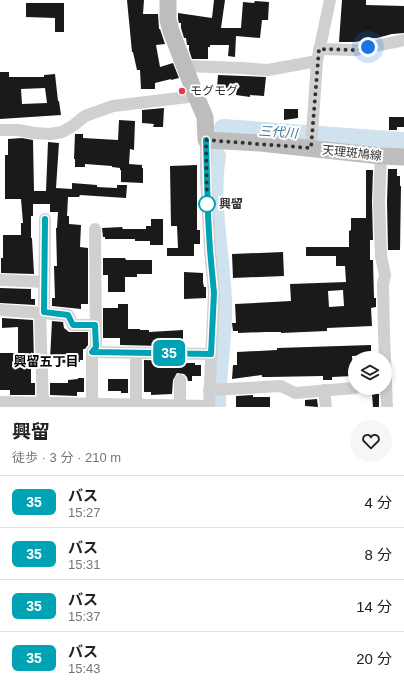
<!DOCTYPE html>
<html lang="ja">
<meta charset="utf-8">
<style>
:root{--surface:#fff;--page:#f6f6f6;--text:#202124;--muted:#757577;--line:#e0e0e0}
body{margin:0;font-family:Helvetica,"Noto Sans JP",sans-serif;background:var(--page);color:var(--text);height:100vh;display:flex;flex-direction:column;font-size:15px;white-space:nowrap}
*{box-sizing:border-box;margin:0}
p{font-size:13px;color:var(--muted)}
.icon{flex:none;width:22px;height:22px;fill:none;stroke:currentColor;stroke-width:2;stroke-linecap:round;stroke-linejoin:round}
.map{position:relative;height:407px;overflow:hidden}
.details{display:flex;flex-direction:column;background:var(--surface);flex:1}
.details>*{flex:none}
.badge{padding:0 8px;border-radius:6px;font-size:14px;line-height:26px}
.buttons{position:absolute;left:348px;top:351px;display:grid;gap:8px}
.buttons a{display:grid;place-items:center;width:44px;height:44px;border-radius:50%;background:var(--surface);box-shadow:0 2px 6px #0003;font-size:20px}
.you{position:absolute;width:20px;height:20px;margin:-10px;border:3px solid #fff;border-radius:50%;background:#1a73e8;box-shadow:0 0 0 6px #1a73e833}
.map>.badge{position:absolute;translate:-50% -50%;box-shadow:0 0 0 2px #fff}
.round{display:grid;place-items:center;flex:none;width:42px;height:42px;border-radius:21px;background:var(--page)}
.summary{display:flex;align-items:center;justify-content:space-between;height:68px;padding:0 12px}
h1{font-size:19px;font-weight:700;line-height:30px}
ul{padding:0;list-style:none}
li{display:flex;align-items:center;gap:12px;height:52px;padding:0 12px;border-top:1px solid var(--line)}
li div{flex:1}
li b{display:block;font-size:15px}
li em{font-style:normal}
li .badge{min-width:44px;font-weight:700;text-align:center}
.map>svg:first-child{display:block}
</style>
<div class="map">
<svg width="404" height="407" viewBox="0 0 404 407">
<rect width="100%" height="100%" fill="#fff"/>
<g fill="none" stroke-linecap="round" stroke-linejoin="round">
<path stroke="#cfe2ee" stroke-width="3" d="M 212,125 L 213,127 L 223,128"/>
<g stroke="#cfe2ee" stroke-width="18">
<path d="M 223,128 L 404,141"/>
<path d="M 217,407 C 217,372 224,339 223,304 C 222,255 209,204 217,156"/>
</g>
</g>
<g fill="#1a1a1a" fill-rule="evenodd">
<path d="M 127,0 L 144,0 L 143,14 L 158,14 L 159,29 L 160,29 L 165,44 L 156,45 L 160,67 L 173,63 L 179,78 L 171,80 L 171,79 L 155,83 L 155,89 L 141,89 L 140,70 L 137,70 L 133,52 L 132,52 Z"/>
<path d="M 214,0 L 225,0 L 221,28 L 241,28 L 243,2 L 254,3 L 255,1 L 269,2 L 268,20 L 262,20 L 260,38 L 236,36 L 235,57 L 228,56 L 229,45 L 210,45 L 210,47 L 208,47 L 208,59 L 192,59 L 189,50 L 189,45 L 187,45 L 186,38 L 184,38 L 181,28 L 181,23 L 179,23 L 178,19 L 178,13 L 212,18 Z"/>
<path d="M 342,0 L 366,0 L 366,5 L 404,6 L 404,33 L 392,34 L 377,38 L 371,38 L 371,39 L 355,42 L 339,42 Z"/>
<path d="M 26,3 L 64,3 L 64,32 L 55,32 L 55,18 L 26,17 Z"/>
<path d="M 0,72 L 9,72 L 9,77 L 44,77 L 44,75 L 55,74 L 58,101 L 59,101 L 61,115 L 0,119 ZM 45,88 L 47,103 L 22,104 L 21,89 Z"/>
<path d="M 218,75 L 266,77 L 264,96 L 250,95 L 250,97 L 236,95 L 237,88 L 217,88 Z"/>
<path d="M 164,108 L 163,127 L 153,127 L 154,124 L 142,123 L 142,110 Z"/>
<path d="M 284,109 L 298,109 L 298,118 L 284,120 Z"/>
<path d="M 389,117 L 404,117 L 404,127 L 397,127 L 397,130 L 389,130 Z"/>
<path d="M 119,120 L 135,121 L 134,150 L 130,149 L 129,164 L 142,165 L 142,168 L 143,168 L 143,183 L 121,182 L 121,170 L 120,170 L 120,168 L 112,167 L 112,166 L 85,164 L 85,167 L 75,167 L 75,159 L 74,159 L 75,134 L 83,134 L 83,138 L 118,140 Z"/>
<path d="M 22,138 L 33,140 L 34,191 L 46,191 L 48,142 L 59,143 L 56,188 L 72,189 L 72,183 L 97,185 L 97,187 L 117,188 L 117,185 L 127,185 L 126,198 L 80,195 L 79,197 L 68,197 L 67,216 L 69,216 L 69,224 L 81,225 L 80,247 L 88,248 L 88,304 L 81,304 L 81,309 L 52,306 L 52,298 L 55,298 L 54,266 L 57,266 L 56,228 L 57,228 L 58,212 L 50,212 L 50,204 L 33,204 L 33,216 L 31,216 L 31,238 L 32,238 L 34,274 L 1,273 L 1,258 L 3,258 L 3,235 L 21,235 L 21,223 L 23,223 L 21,199 L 5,199 L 5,155 L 8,155 L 8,139 Z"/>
<path d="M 197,165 L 197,230 L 200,230 L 200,244 L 194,244 L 194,256 L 167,256 L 167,248 L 178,248 L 177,226 L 171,226 L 170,166 Z"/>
<path d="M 388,169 L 397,169 L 397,176 L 400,176 L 400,186 L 401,186 L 400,250 L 388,250 L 387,202 Z"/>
<path d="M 366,170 L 373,170 L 372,202 L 373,240 L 370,240 L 370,260 L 373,260 L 374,298 L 376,298 L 376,307 L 371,308 L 372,326 L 327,328 L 327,331 L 281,333 L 281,332 L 265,332 L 238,333 L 238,331 L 233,331 L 232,323 L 236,323 L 235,304 L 291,301 L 290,284 L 346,282 L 345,266 L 336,266 L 336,256 L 306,256 L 306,247 L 349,247 L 349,231 L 351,230 L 351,218 L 366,218 ZM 343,290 L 344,306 L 329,307 L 328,291 Z"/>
<path d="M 151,219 L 163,219 L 163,245 L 150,245 L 150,241 L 135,241 L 135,239 L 105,239 L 105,237 L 103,237 L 102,228 L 122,227 L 123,229 L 146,229 L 146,226 L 151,226 Z"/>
<path d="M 283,252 L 284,276 L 233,278 L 232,254 Z"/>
<path d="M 103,258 L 125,258 L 126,260 L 152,260 L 152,274 L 137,274 L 137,277 L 125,277 L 125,292 L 108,292 L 108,275 L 103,275 Z"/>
<path d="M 184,272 L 203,273 L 203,282 L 204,287 L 206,287 L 206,298 L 184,299 Z"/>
<path d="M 0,288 L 31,289 L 31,299 L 35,299 L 35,305 L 0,303 Z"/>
<path d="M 118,304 L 128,304 L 128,329 L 140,329 L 140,330 L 149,330 L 149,332 L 183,330 L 183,342 L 159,343 L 159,346 L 120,345 L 120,338 L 103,338 L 103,308 L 118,308 Z"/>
<path d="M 2,318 L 33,320 L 34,363 L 31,363 L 31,383 L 35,383 L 35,395 L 10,395 L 10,390 L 0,390 L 0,353 L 18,353 L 18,327 L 2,328 Z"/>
<path d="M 52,321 L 63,322 L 64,328 L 69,332 L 88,332 L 88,345 L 85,349 L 83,349 L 83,360 L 80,360 L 80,362 L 58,363 L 58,359 L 50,359 Z"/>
<path d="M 371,345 L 371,355 L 352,356 L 353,376 L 332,377 L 332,380 L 323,380 L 323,376 L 269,377 L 262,377 L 262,375 L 232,379 L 233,365 L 237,365 L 237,352 L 277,350 L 277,348 Z"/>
<path d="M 144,360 L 183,361 L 184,363 L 195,363 L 195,365 L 201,365 L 201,376 L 192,376 L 192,381 L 188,381 L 187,377 L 184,374 L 177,373 L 173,380 L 172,394 L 151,395 L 151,392 L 144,392 Z"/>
<path d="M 78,378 L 84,378 L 84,392 L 77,392 L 77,396 L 50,395 L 50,383 L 68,383 L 68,380 L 78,379 Z"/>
<path d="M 108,379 L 128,379 L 128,393 L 121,393 L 121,391 L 108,391 Z"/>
<path d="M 372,394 L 379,394 L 379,407 L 373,407 Z"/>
<path d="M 253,395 L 253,397 L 270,397 L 270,407 L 236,407 L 236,396 Z"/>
<path d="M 317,399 L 318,407 L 305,406 L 305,400 Z"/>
</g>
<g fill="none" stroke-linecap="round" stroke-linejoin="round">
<g stroke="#d0d0d0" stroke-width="12">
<path d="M 319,49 L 356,50 L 404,40"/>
<path d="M 185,66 L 241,68 L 268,70 L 317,61"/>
<path d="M 0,130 L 18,130 L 34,133 L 50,134 L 62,132 L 74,125 L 85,116 L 113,106 L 196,96"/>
<path d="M 206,140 L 206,178 L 210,250 L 214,293 L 209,407"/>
<path d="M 311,148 L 317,61 L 330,0"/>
<path d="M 381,156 L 379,202 L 381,256 L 385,275 L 383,284 L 384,334 L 387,407"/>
<path d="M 0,280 L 44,282"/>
<path d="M 0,310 L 68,315 L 73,325 L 95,325"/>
<path d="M 40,312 L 43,407"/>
<path d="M 44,312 L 45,219"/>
<path d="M 92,352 L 211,354"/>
<path d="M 136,353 L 136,407"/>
<path d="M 209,390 L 281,386 L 295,393 L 355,388"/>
<path d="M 324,390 L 326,407"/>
<path d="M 0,402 L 209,406"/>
<path d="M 92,407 L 92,352 L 96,347 L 95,229"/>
<path d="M 180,407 L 180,380"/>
</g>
<path stroke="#bdbdbd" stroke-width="17" d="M 168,0 L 168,20 L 171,31 L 196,96 L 205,117 L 206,140 L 260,143 L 381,156 L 404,157"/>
</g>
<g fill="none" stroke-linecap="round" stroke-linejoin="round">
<defs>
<path id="line" d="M 45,219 L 44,312 L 68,315 L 73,325 L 95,325 L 96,347 L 92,352 L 211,354 L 214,293 L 210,250 L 208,215 L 206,140"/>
</defs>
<use href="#line" stroke="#fff" stroke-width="9"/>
<use href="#line" stroke="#00a3b4" stroke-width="6"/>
<path stroke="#333" stroke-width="4" stroke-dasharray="0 7.2" d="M 207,204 L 206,140 L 311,148 L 319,49 L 356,50 L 368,47"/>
</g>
<circle fill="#e63946" stroke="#fff" stroke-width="1.5" cx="182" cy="91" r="4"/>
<circle fill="#fff" stroke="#00a3b4" stroke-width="2" cx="207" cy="204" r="8"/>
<g text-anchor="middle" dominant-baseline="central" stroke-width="4" stroke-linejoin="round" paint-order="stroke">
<g font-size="12" fill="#333" stroke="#fff" text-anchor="start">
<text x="190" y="91">モグモグ</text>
</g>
<g font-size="12" fill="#333" stroke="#fff">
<text transform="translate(352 153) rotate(6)">天理斑鳩線</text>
</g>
<g font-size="12" font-weight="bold" fill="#333" stroke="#fff" text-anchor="start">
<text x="219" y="204">興留</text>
</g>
<g font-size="13" font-style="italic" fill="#3f7597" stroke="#fff">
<text transform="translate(278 132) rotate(4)">三代川</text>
</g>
<g font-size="13" font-weight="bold" fill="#000" stroke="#fff">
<text x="46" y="361">興留五丁目</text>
</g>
</g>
</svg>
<div class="buttons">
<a><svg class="icon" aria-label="layers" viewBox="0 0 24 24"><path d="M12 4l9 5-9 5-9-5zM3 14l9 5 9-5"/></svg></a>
</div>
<div class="you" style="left:368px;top:47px"></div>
<b class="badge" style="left:169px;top:353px;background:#00a3b4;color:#fff">35</b>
</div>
<section class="details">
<div class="summary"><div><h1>興留</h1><p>徒歩 · 3 分 · 210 m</p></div><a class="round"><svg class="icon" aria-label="heart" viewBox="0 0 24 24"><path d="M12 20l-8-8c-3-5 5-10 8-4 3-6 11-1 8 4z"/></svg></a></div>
<ul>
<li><span class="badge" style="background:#00a3b4;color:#fff">35</span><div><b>バス</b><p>15:27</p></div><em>4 分</em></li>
<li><span class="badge" style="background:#00a3b4;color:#fff">35</span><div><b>バス</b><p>15:31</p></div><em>8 分</em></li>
<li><span class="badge" style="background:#00a3b4;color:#fff">35</span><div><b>バス</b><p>15:37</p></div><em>14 分</em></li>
<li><span class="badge" style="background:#00a3b4;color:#fff">35</span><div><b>バス</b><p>15:43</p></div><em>20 分</em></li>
</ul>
</section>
